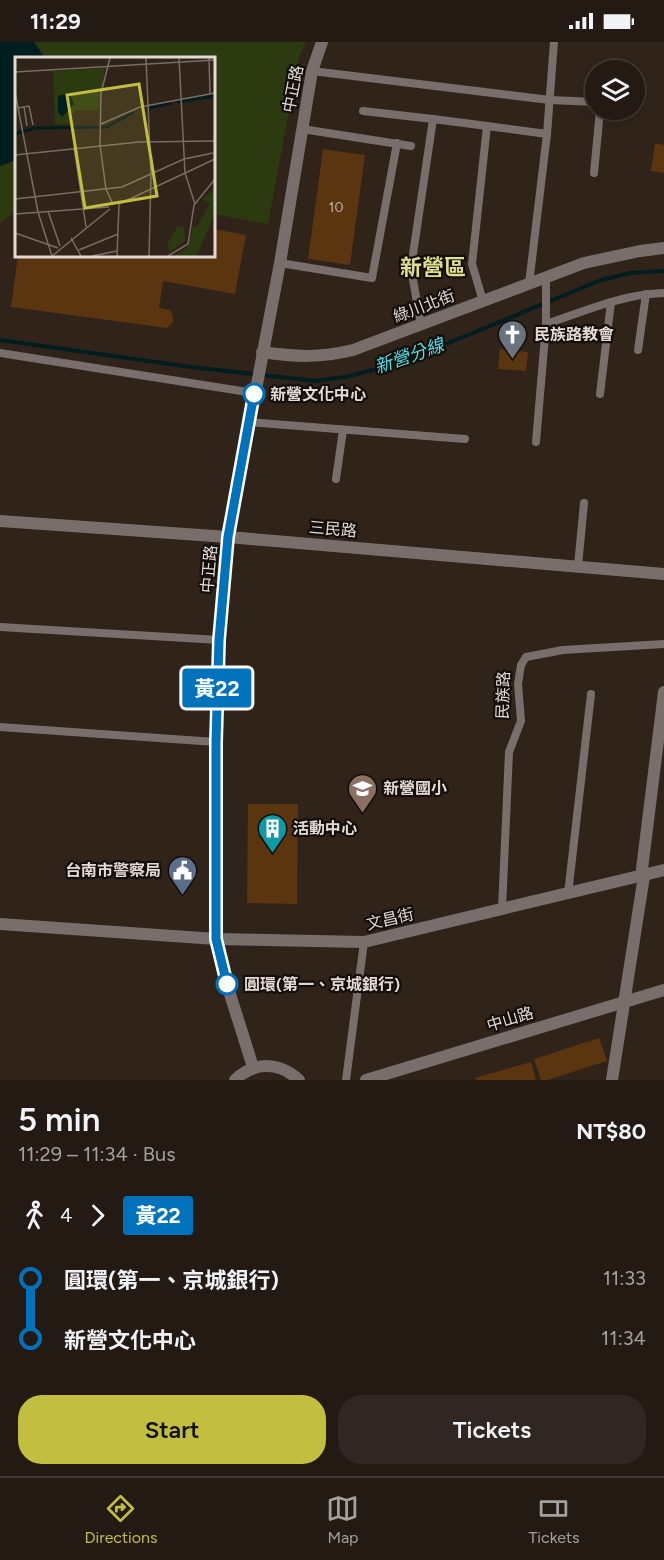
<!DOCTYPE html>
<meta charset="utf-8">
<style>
:root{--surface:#241a14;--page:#302722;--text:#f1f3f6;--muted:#a3a1a0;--line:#413834;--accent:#c1be40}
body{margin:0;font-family:Figtree,"Noto Sans TC",sans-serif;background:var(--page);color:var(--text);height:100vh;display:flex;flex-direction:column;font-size:22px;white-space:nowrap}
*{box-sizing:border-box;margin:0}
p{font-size:20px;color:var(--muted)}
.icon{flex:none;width:33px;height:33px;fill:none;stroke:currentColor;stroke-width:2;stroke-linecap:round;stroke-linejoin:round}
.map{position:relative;height:1038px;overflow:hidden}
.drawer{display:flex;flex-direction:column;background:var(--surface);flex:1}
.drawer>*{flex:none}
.badge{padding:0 12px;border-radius:4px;font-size:21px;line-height:39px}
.controls{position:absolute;left:585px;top:18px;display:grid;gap:12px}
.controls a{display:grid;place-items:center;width:60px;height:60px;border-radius:50%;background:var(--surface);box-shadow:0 3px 9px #0003,0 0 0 2px var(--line);font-size:30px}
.map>.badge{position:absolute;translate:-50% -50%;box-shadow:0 0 0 3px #fff}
.legs{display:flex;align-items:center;gap:9px;height:66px;padding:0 18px;font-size:20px}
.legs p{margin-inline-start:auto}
.headline{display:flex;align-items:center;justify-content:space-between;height:102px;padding:0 18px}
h1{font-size:33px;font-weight:600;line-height:45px}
.button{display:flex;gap:12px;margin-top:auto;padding:12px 18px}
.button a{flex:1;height:69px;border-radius:24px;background:var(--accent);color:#111;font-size:24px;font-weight:600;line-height:69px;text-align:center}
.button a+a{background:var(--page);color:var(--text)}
ul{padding:0 18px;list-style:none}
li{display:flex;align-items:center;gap:21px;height:60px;font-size:22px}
li i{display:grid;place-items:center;width:9px;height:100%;margin:0 8px;background:currentColor}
li i::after{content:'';width:15px;height:15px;margin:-8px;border:4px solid;border-radius:50%;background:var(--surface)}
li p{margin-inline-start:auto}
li:first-child i{background:linear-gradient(#0000 50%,currentColor 0)}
li:last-child i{background:linear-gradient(currentColor 50%,#0000 0)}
.status{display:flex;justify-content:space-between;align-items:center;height:42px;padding:0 30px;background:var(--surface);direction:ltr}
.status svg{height:16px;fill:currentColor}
.dock{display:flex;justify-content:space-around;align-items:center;height:84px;border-top:2px solid var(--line);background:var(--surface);font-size:16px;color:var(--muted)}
.dock a{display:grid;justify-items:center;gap:3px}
.dock .current{color:var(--accent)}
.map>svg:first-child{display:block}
</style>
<div class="status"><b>11:29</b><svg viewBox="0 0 49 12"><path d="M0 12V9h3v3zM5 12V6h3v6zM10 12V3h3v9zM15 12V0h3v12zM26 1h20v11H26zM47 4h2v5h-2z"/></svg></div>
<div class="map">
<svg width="664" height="1038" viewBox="0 0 664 1038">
<rect width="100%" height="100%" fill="#30231a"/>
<path fill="#2c3a10" d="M 0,0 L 306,0 L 299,15 L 268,182 L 213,172 L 213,16 L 16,16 L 16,168 L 0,181 Z"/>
<path fill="#001d1f" d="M 0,0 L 34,0 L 45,16 L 16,16 L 16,118 L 0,124 Z"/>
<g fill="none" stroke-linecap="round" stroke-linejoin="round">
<path stroke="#001d1f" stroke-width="4" d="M 0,298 L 191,325 L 315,339 L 345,335 L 381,326 L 417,314 L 601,238 L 630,231 L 664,229"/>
</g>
<g fill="#5a3510">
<path d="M 655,101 L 664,103 L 664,131 L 651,129 Z"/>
<path d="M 323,107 L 365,113 L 350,223 L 308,217 Z"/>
<path d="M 213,187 L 246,193 L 235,252 L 163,239 L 159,266 L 170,268 L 173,274 L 173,280 L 167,286 L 11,265 L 18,213 L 213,213 Z"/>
<path d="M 500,307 L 528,310 L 526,329 L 498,327 Z"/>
<path d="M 248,762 L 298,762 L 297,862 L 247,861 Z"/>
<path d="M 599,996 L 607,1019 L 547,1038 L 541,1038 L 534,1017 Z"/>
<path d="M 531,1020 L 536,1038 L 476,1038 L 475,1036 Z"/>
</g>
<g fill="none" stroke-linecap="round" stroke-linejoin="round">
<g stroke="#786f6d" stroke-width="8">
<path d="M 312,29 L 550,58 L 596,60"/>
<path d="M 363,69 L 433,77 L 411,226 L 421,283"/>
<path d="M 433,77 L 487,84 L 472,222 L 483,259"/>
<path d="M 487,84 L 547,92"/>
<path d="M 302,87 L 411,104"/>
<path d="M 594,131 L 600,68"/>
<path d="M 280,221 L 372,236 L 397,101"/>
<path d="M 529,242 L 547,92 L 554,0"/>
<path d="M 546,282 C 585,269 623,252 664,251"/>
<path d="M 638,308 L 646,252"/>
<path d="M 0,311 L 254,351"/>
<path d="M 600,352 L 611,260"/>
<path d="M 249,380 L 465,397"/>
<path d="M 536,400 L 546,282 L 546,236"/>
<path d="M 336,437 L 343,388"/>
<path d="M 578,524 L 584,461"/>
<path d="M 0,585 L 219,598"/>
<path d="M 0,685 L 216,700"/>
<path d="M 568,852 L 591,652"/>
<path d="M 502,867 L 509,710 L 521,679 L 518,642 L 521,623 L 526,615 L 563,608 L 664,602"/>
<path d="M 346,1038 L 364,900"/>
</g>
<g stroke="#786f6d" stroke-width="12">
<path d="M 262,310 C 296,315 320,316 353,308 L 584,221 L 640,209 L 664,206"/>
<path d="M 0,882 L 216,897 L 364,900 L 664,828"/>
<path d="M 612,1038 L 644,834 L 642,827 L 664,650"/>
</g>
<g stroke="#786f6d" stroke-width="12">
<path d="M 0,479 L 228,495 L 664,532"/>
<path d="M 253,1025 L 223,930 L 216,897 L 216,700 L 219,598 L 228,495 L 280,221 L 312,29 L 322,0"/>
<path d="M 235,1038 C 254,1019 280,1020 299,1038"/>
<path d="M 366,1038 L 664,948"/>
</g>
</g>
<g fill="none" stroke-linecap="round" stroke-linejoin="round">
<defs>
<path id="line-1" d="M 227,942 L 216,897 L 216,700 L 219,598 L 228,495 L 254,352"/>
</defs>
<use href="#line-1" stroke="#fff" stroke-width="14"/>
<use href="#line-1" stroke="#0072bc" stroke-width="9"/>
</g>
<defs>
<symbol id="church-pin" viewBox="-11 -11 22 30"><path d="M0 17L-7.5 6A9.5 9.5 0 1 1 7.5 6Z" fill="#6b7280" stroke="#140e0a"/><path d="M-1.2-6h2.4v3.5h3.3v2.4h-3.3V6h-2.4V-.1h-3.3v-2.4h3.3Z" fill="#fff"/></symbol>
<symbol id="school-pin" viewBox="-11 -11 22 30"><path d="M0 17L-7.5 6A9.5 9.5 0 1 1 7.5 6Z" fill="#8d6e63" stroke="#140e0a"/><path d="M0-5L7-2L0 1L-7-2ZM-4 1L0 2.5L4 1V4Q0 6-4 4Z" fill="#fff"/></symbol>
<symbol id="building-pin" viewBox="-11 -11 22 30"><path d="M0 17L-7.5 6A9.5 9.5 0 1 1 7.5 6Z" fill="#0f9aa8" stroke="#140e0a"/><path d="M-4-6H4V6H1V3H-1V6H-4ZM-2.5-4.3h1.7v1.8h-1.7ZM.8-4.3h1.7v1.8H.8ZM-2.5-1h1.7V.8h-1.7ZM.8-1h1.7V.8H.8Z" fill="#fff"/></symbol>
<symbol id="civic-pin" viewBox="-11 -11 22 30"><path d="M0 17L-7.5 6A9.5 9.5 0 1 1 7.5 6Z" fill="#5c6f8a" stroke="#140e0a"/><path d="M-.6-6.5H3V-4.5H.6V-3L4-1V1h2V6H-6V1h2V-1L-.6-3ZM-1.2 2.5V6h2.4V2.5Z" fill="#fff"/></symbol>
</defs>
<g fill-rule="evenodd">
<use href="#church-pin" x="496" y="276" width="33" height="45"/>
<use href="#school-pin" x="346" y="730" width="33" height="45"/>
<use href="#building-pin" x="256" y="770" width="33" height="45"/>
<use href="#civic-pin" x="166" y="812" width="33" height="45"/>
</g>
<g fill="#fff" stroke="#0072bc" stroke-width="3">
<circle cx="254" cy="352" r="10"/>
<circle cx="227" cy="942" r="10"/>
</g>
<g text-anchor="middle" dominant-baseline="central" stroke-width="4.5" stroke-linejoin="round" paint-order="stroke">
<g font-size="14" fill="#c1b1a3">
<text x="336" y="165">10</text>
</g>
<g font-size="16" fill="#e3dad4" stroke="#140e0a">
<text transform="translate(293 47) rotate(-79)">中正路</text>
<text transform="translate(424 264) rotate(-21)">綠川北街</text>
<text transform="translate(333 487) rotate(5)">三民路</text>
<text transform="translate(209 527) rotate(-85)">中正路</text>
<text transform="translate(503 653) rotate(-88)">民族路</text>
<text transform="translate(390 877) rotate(-13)">文昌街</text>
<text transform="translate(510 977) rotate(-17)">中山路</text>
</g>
<g font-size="16" font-weight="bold" fill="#e3dad4" stroke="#140e0a" text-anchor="start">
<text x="534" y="292">民族路教會</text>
<text x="383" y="746">新營國小</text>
<text x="293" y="786">活動中心</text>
<text x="161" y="828" text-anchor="end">台南市警察局</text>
</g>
<g font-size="16" font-weight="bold" fill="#e3dad4" stroke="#140e0a" text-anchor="start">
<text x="270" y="352">新營文化中心</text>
<text x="244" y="942">圓環(第一、京城銀行)</text>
</g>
<g font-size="18" font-style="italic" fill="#50dfe8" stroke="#140e0a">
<text transform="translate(409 314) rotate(-19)">新營分線</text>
</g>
<g font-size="22" font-weight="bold" fill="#e0df90" stroke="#140e0a">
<text x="433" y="225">新營區</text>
</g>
</g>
<g transform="translate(15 15)">
<rect width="200" height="200" fill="#30231a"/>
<path d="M 90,11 L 84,53 L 60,54 L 55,58 L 56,67 L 40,68 L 38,14 ZM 199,133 L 199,157 L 182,199 L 160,199 L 173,190 L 178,170 L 182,170 L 195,147 L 187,142 ZM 163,169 L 169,170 L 170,184 L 154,196 L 153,185 Z" fill="#2c3a10"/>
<path d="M 54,36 L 59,47 L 47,60 L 43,55 L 43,39 Z" fill="#001d1f"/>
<path fill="none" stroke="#001d1f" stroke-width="3" d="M 162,45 L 200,39M 135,51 L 157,46M 0,77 L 20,71 L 92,70 L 119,55"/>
<path fill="none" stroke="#786c64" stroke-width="1.5" d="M 95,1 L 86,36 L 85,88 L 91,132 L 97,145M 131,1 L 136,118 L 134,199M 164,1 L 170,116 L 180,147M 194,1 L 195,37M 0,15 L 200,3M 0,35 L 23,155 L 37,199M 9,50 L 12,69M 3,51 L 14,49 L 18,68M 86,67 L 125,50 L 200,36M 59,90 L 71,170M 0,98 L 124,85 L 200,84M 0,142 L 107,130 L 169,102 L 198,96M 104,147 L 200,102M 33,154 L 45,189M 0,157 L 94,150M 0,176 L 43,191M 56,181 L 66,199M 64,193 L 103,177M 37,199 L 95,152M 77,199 L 102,194M 102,199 L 104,147M 153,199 L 173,187 L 179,148 L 200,122"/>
<path fill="#c1be40" fill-opacity="0.15" stroke="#c1be40" stroke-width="3" d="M 124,27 L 142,139 L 70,151 L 52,38 Z"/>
<rect width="200" height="200" fill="none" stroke="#e3dad4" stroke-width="3"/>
</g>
</svg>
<div class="controls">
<a><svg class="icon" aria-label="layers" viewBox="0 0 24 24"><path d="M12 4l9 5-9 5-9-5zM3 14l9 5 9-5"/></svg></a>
</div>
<b class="badge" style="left:217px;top:646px;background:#0072bc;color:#fff">黃22</b>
</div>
<section class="drawer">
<div class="headline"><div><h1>5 min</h1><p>11:29 – 11:34 · Bus</p></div><b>NT$80</b></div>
<div class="legs"><svg class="icon" aria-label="walk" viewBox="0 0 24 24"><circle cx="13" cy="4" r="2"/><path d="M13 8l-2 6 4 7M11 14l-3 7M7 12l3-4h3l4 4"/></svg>4<svg class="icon" aria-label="forward" viewBox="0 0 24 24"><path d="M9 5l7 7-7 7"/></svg><b class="badge" style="background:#0072bc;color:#fff">黃22</b></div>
<ul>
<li><i style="color:#0072bc"></i><b>圓環(第一、京城銀行)</b><p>11:33</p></li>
<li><i style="color:#0072bc"></i><b>新營文化中心</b><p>11:34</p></li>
</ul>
<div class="button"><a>Start</a><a>Tickets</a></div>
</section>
<nav class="dock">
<a class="current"><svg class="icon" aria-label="directions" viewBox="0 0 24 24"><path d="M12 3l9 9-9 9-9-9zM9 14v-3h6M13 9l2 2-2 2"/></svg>Directions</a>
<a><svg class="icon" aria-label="map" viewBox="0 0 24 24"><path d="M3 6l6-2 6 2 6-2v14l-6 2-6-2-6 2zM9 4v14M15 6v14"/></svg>Map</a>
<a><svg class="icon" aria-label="tickets" viewBox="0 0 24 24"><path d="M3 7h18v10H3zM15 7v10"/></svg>Tickets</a>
</nav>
